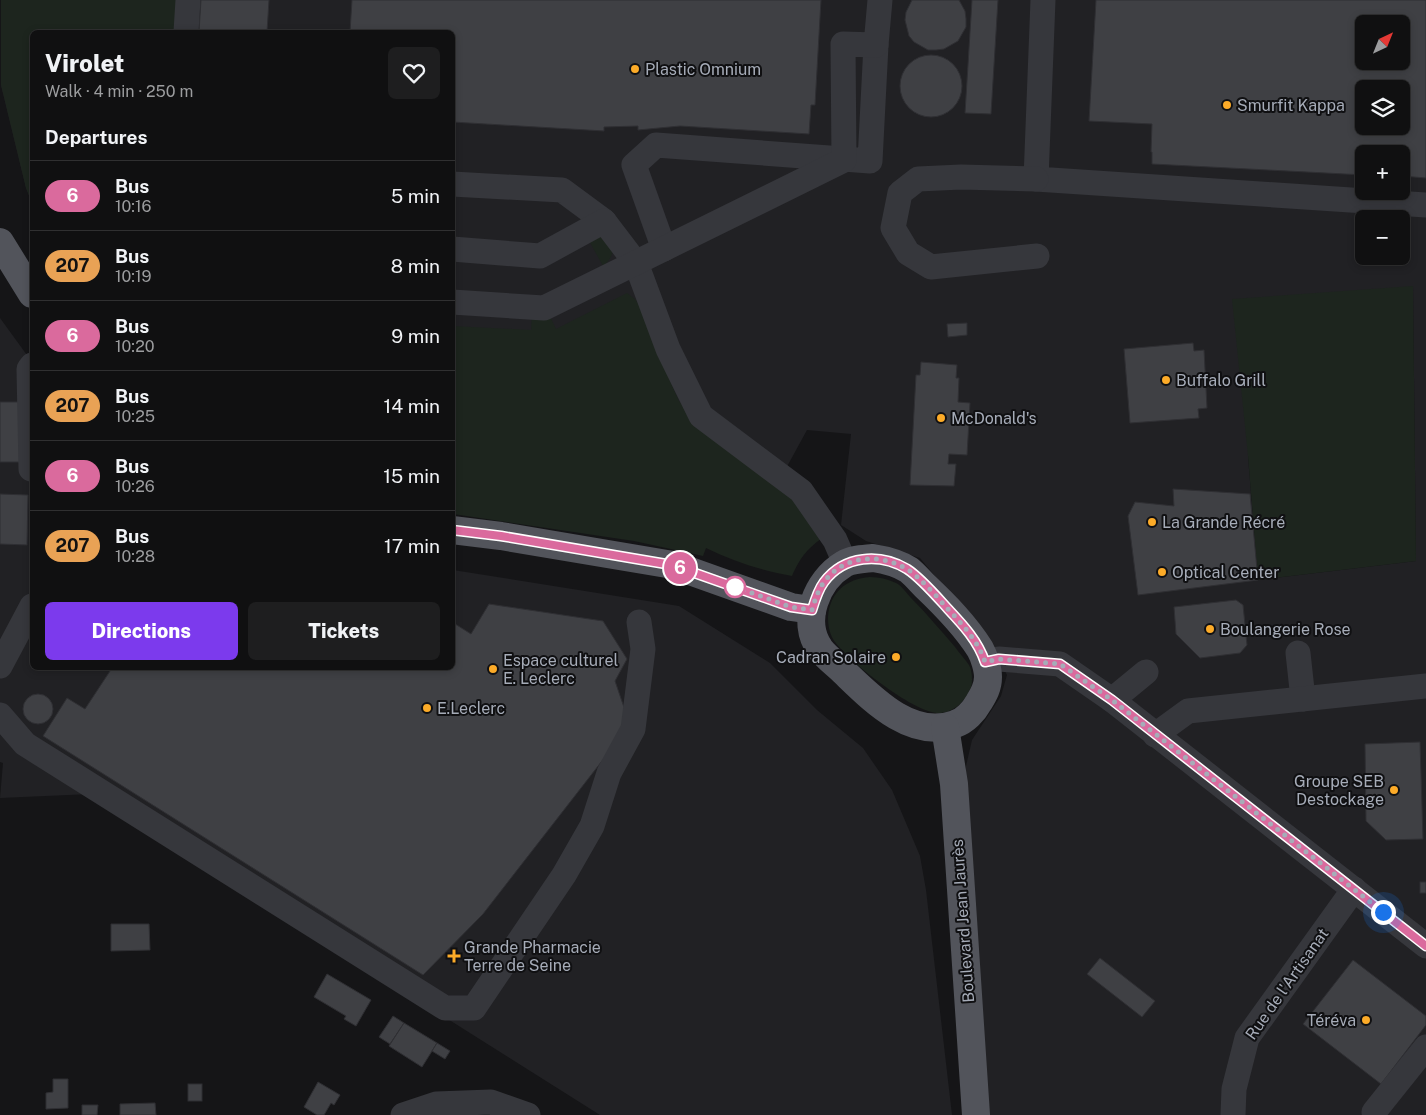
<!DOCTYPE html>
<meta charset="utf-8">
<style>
:root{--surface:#101011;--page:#1e1e1f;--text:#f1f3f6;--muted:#9c9d9f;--line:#303031;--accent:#7c3aed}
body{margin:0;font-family:"Public Sans",sans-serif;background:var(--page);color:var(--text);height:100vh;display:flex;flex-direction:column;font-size:19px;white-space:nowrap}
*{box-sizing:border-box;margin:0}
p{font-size:16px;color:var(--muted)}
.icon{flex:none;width:28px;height:28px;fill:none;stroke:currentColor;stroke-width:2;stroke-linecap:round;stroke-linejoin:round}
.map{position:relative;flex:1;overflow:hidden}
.drawer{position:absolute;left:30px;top:30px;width:425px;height:640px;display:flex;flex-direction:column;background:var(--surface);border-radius:8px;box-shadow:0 2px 8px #0003,0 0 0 1px var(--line)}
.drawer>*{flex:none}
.badge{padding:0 10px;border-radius:16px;font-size:18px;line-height:32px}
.needle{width:32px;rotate:43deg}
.fabs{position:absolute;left:1355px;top:15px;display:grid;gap:10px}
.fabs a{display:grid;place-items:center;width:55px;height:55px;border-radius:8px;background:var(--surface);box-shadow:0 2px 8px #0003,0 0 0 1px var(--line);font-size:25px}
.you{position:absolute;width:25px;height:25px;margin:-12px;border:4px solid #fff;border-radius:50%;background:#1a73e8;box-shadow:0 0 0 8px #1a73e833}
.map>.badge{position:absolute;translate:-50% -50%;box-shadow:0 0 0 2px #fff}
h2{padding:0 15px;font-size:19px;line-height:45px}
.round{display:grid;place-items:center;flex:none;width:52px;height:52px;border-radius:8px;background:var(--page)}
.overview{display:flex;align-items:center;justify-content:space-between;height:85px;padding:0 15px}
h1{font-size:24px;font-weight:800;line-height:38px}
.primary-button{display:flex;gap:10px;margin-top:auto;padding:10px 15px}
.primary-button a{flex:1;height:58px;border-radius:8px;background:var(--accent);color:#fff;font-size:20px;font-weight:800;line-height:58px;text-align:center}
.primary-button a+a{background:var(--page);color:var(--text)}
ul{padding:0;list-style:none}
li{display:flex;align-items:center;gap:15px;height:70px;padding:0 15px;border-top:1px solid var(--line)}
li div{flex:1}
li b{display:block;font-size:19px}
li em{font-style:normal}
li .badge{min-width:55px;font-weight:700;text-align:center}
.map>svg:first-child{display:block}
</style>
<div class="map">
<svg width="1426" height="1115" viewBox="0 0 1426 1115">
<rect width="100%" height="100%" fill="#151517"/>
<g fill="#212124" fill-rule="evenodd">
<path d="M 1,0 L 1426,0 L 1426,1115 L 987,1115 L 966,797 L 966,766 L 972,740 L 1001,696 L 1007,675 L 991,644 L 920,558 L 866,541 L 841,525 L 851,434 L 807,430 L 760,516 L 453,498 L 452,32 L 32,32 L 32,203 L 26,188 L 1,85 ZM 1364,24 L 1401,24 L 1401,61 L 1364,61 ZM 1364,89 L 1401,89 L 1401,126 L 1364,126 ZM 1364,154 L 1401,154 L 1401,191 L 1364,191 ZM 1364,219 L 1401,219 L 1401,256 L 1364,256 ZM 1413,287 L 1416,561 L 1258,580 L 1248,456 Z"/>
<path d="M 0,318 L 32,362 L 32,668 L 452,668 L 453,570 L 679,606 L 770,663 L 817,710 L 863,748 L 892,790 L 920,856 L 926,890 L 952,1115 L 600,1115 L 91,794 L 0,798 L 3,763 L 0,762 Z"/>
</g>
<g fill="#1d251e">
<path d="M 1,0 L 180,0 L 179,32 L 32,32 L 32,203 L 26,188 L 1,85 Z"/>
<path d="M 597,236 C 615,240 618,254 603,266 L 587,237 Z"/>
<path d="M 1413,286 L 1416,561 L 1258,580 L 1248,456 L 1232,299 Z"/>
<path d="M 627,293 L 636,300 L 643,312 L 663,365 L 679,401 L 701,429 L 788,494 L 822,538 C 806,550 800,558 792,576 C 762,571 733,561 706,548 L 703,556 L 634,541 L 453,514 L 452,326 L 531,330 L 532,312 L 548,312 L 556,329 Z"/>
<path d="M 870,577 C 879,577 888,579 896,583 C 902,586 907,594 912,599 C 927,614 941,631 955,647 C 959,653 965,659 969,665 C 972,670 973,682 971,687 C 965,701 956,711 941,713 C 917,716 845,659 833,639 C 829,632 828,624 828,617 C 830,592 846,579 870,577 Z"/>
</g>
<g fill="#3f4044" stroke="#2f2f33" fill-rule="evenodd">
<path d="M 201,0 L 269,0 L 267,32 L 199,32 Z"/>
<path d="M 352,0 L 821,0 L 815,105 L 811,105 L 809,134 L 680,126 L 638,130 L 638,126 L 604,127 L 604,131 L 452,122 L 452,32 L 350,32 Z"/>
<path d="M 912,0 L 959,0 L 965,11 L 966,19 L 966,27 L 958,41 L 944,49 L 936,50 L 928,50 L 914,42 L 909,36 L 905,20 L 906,12 Z"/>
<path d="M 972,0 L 998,0 L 991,114 L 965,113 Z"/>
<path d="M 1096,0 L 1426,0 L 1426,178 L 1401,176 L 1401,154 L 1364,154 L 1364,175 L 1152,164 L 1152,152 L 1151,152 L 1152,124 L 1089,121 ZM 1364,24 L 1401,24 L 1401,61 L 1364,61 ZM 1364,89 L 1401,89 L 1401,126 L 1364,126 Z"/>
<circle cx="931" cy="86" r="31"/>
<path d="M 967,323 L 967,335 L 948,337 L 947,324 Z"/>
<path d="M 1193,343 L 1194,351 L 1204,350 L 1207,408 L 1198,409 L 1199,418 L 1130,423 L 1124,349 Z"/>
<path d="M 921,362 L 957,365 L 956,378 L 959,378 L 958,402 L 970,403 L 967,455 L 949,454 L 948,464 L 956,464 L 954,486 L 910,485 L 916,375 L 920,375 Z"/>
<path d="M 0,402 L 22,402 L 21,462 L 0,462 Z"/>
<path d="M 1173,489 L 1250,494 L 1258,580 L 1138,595 L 1128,516 L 1135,502 L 1174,506 Z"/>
<path d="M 0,494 L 28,495 L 27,545 L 0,544 Z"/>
<path d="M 1236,600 L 1243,605 L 1247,645 L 1240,653 L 1200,658 L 1176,634 L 1174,607 Z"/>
<path d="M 489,604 L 603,621 L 627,659 L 615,681 L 630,725 L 483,914 L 423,975 L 43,736 L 67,698 L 85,709 L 112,668 L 452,668 L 452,622 L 471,634 Z"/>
<circle cx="38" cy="709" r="15"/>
<path d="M 1420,742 L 1423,839 L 1386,840 L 1366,821 L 1365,744 Z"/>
<rect x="1420" y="882" width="6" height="11"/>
<path d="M 111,924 L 149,924 L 150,950 L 111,951 Z"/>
<path d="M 1100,958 L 1155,1001 L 1142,1017 L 1087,974 Z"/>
<path d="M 1353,960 L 1426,1016 L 1426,1025 L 1381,1084 L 1303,1024 Z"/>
<path d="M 327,974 L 371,1000 L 356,1026 L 344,1019 L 346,1016 L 314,997 Z"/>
<path d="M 393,1016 L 404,1023 L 390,1044 L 379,1037 Z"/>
<path d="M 404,1023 L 437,1043 L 422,1067 L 389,1046 Z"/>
<path d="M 437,1043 L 450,1051 L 445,1059 L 432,1051 Z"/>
<path d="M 53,1079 L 68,1079 L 68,1108 L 46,1109 L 46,1093 L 53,1092 Z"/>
<path d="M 318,1082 L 340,1095 L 334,1105 L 331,1103 L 324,1115 L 317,1115 L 304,1107 Z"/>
<rect x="188" y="1084" width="14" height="17"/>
<path d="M 155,1103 L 156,1115 L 120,1115 L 120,1104 Z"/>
<path d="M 82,1105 L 98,1105 L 97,1115 L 82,1115 Z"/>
</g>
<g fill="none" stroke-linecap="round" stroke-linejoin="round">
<g stroke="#36373c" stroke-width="25">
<path d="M 1043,0 L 1036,179 L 1426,205"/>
<path d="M 186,32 L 188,0"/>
<path d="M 1036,179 L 961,177 L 918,179 L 900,193 L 893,228 L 908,253 L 931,267 L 1037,256"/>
<path d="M 452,184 L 562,190 L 604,221"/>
<path d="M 452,249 L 540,256 L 604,221 L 636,263 L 668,349 L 701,416 L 801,491 L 835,540 L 845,563"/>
<path d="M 664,249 L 634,165 L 656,145 L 870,161 L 876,45"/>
<path d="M 452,302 L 544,308 L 844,160 L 843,44 L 876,45 L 880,0"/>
<path d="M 31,469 L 29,369 L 32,365"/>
<path d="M 1298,653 L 1303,699"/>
<path d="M 985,662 L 999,659 L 1060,664 L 1112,700 L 1426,946"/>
<path d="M 0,666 L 32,606"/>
<path d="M 1112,700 L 1146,672"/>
<path d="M 0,715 L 25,744 L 445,1008 L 474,1008 L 564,875 L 592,826 L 609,773 L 633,729 L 643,649 L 639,622"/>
<path d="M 1155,735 L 1188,711 L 1426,686"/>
<path d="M 1374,1112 L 1426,1047"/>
<path d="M 403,1115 L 436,1104 L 491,1102 L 528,1115"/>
<path d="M 1233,1115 L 1234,1089 L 1247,1038 L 1354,889"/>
</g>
<g stroke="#52545b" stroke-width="28">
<path d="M 0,242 L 32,294"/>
<path d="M 452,530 L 501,536 L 673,565 L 791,607 L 812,610"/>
<path d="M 873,558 C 886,560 898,563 909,570 C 915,575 920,581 925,586 C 945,605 965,625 980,649 C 984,656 988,669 988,677 C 988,687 984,694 979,702 C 974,711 965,721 955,724 C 912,740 873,700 845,673 C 837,665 827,658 820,649 C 800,621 817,580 844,564 C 852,559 864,559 873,558 Z"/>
<path d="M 945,727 L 954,784 L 976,1115"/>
</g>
</g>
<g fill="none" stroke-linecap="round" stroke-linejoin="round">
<defs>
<path id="line" d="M 452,530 L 501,536 L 672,565 L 791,607 L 812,610 C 815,600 818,590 824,582 C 844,555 880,553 907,569 C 921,578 937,597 948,609 C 963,625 978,641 985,662 L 999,659 L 1060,664 L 1112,700 L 1426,946"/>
</defs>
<use href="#line" stroke="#fff" stroke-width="11"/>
<use href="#line" stroke="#da6a9d" stroke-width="8"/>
<path stroke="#a6acb8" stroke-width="5" stroke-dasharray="0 9" d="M 735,587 L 791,607 L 812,610 C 815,600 818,590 824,582 C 844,555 880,553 907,569 C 921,578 937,597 948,609 C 963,625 978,641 985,662 L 999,659 L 1060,664 L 1112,700 L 1383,912"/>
</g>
<g fill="#fcab28" stroke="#101012" stroke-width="2">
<circle cx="635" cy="69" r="5"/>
<circle cx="1227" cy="105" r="5"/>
<circle cx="1166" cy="380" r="5"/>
<circle cx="941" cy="418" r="5"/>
<circle cx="1152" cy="522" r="5"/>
<circle cx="1162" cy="572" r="5"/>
<circle cx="1210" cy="629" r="5"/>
<circle cx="896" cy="657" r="5"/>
<circle cx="493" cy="669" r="5"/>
<circle cx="427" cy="708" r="5"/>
<circle cx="1394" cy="790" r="5"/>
<path d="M451.5 948.5h5v5h5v5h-5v5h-5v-5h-5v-5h5z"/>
<circle cx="1366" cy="1020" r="5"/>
</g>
<circle fill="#fff" stroke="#da6a9d" stroke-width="2.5" cx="735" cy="587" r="10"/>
<g text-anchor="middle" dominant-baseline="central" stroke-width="4" stroke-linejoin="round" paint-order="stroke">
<g font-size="16" fill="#a6acb8" stroke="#101012" text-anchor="start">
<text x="645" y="69">Plastic Omnium</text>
<text x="1237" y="105">Smurfit Kappa</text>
<text x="1176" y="380">Buffalo Grill</text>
<text x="951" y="418">McDonald's</text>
<text x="1162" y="522">La Grande Récré</text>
<text x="1172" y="572">Optical Center</text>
<text x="1220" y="629">Boulangerie Rose</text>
<text x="886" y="657" text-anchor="end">Cadran Solaire</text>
<text x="503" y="660">Espace culturel<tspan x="503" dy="18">E. Leclerc</tspan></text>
<text x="437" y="708">E.Leclerc</text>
<text x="1384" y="781" text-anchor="end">Groupe SEB<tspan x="1384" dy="18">Destockage</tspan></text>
<text x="464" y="947">Grande Pharmacie<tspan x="464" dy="18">Terre de Seine</tspan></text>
<text x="1356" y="1020" text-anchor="end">Téréva</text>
</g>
<g font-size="16" fill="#a6acb8" stroke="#101012">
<text transform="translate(963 921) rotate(-94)">Boulevard Jean Jaurès</text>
<text transform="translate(1287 984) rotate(-55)">Rue de l'Artisanat</text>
</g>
</g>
</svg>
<div class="fabs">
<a><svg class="needle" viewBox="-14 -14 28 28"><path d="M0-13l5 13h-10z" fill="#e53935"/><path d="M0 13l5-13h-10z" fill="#9c9d9f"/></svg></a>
<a><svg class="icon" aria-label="layers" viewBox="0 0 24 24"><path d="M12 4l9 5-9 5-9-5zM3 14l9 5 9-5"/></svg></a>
<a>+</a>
<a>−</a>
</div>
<div class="you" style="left:1383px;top:912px"></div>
<b class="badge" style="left:680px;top:568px;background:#da6a9d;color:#fff">6</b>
<section class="drawer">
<div class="overview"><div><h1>Virolet</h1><p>Walk · 4 min · 250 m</p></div><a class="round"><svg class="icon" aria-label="heart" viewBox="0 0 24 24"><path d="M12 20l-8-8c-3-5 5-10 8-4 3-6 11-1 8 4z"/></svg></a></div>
<h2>Departures</h2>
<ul>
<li><span class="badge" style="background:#da6a9d;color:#fff">6</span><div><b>Bus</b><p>10:16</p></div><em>5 min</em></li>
<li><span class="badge" style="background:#e9a255;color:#111">207</span><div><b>Bus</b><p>10:19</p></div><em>8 min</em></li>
<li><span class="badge" style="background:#da6a9d;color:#fff">6</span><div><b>Bus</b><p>10:20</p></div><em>9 min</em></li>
<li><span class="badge" style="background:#e9a255;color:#111">207</span><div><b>Bus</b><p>10:25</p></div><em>14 min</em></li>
<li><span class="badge" style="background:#da6a9d;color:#fff">6</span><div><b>Bus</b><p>10:26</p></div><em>15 min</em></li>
<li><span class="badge" style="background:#e9a255;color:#111">207</span><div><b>Bus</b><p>10:28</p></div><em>17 min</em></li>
</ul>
<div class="primary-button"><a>Directions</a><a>Tickets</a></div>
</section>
</div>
